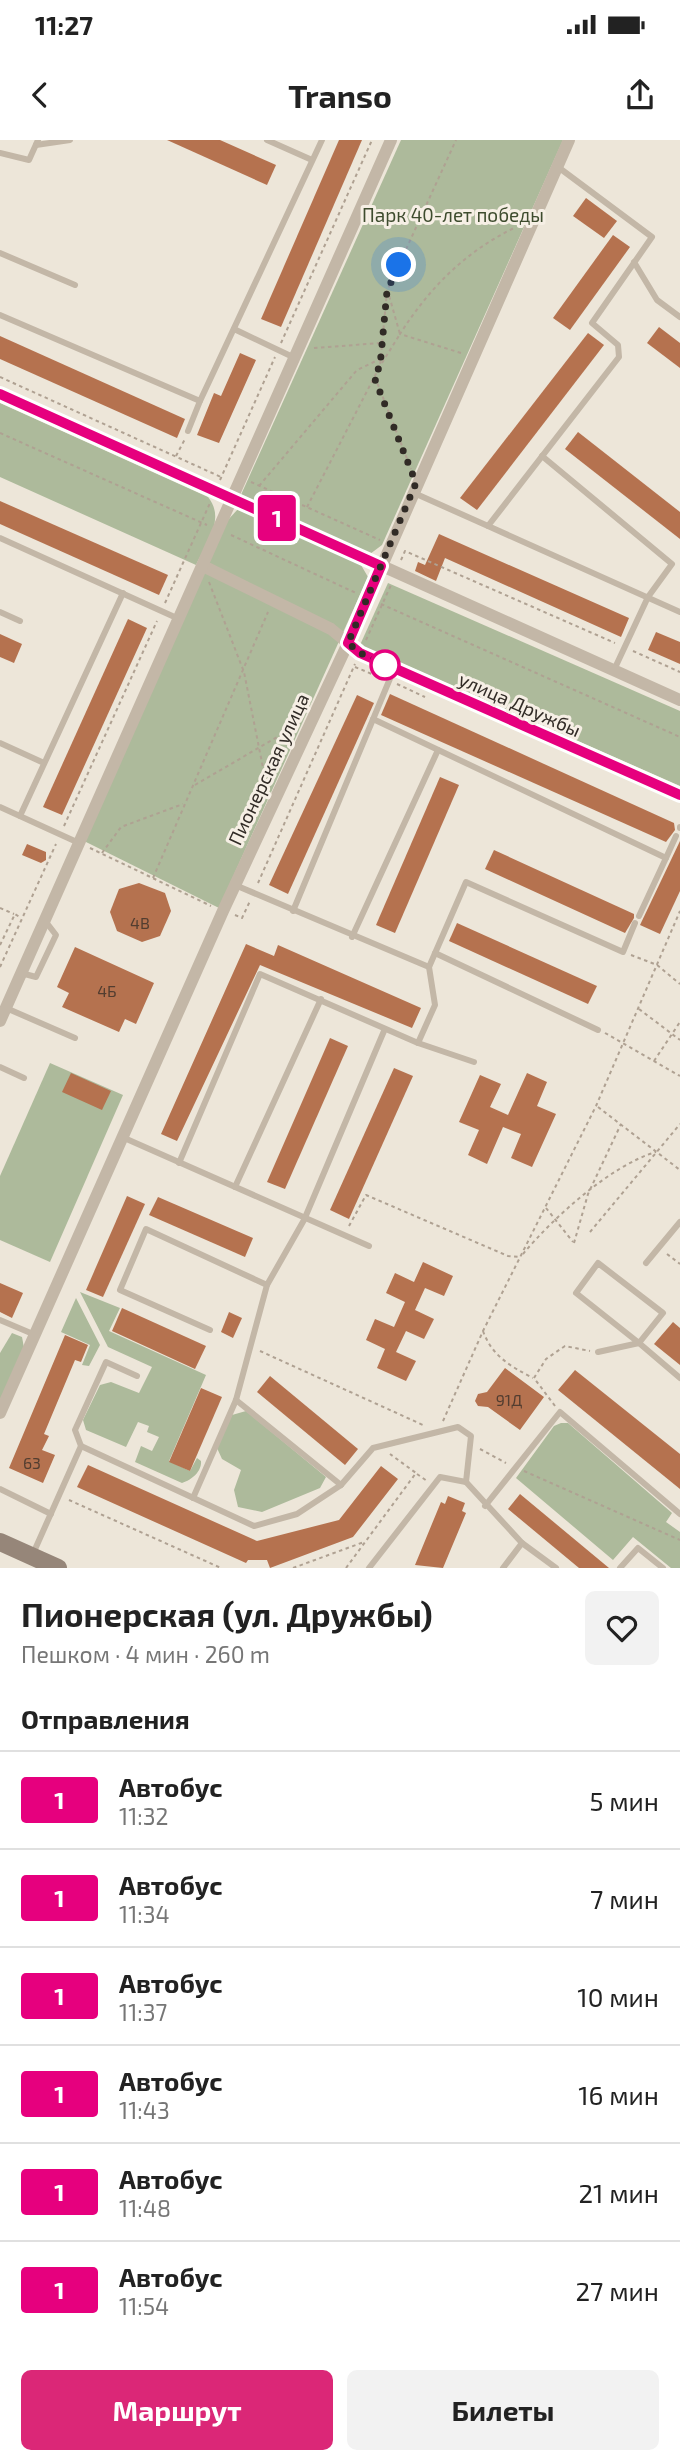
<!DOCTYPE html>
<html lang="ru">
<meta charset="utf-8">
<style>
:root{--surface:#fff;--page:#f2f2f2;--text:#222;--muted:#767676;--line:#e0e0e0;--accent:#db2777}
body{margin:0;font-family:"Exo 2",sans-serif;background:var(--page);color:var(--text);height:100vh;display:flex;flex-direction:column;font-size:26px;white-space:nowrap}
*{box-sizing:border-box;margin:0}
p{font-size:23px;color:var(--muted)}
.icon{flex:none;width:38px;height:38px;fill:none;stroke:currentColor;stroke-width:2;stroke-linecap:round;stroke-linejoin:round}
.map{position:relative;height:1428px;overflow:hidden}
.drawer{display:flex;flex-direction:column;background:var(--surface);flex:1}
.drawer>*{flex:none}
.badge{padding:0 14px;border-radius:5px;font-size:24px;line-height:46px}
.you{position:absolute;width:35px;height:35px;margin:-18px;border:5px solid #fff;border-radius:50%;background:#1a73e8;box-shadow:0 0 0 10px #1a73e833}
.map>.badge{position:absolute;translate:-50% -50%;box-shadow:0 0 0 4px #fff}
h2{padding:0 21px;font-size:26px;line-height:63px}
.round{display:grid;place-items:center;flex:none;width:74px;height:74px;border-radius:10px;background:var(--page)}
.overview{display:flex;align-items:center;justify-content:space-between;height:119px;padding:0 21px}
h1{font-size:33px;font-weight:700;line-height:52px}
.cta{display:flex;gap:14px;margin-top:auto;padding:14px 21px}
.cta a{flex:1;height:80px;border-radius:10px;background:var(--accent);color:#fff;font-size:28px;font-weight:700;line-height:80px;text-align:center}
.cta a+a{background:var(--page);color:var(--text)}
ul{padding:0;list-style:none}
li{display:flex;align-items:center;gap:21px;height:98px;padding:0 21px;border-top:2px solid var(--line)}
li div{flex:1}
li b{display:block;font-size:26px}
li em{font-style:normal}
li .badge{min-width:77px;font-weight:700;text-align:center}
.status{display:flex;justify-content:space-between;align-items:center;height:49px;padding:0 35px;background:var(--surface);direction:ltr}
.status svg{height:19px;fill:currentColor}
header{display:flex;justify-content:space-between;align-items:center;height:91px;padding:0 21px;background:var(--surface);font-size:32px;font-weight:700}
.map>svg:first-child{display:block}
</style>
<div class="status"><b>11:27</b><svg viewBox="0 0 49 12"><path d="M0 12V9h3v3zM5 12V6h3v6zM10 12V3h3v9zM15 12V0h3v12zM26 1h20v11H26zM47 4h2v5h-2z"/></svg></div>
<header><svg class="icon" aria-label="back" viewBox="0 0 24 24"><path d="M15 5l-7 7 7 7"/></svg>Transo<svg class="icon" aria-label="share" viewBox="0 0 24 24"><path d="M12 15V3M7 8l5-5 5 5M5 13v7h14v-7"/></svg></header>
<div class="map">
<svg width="680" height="1428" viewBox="0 0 680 1428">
<rect width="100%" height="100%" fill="#ede6d9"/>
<g fill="#adba9b">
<path d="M 401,0 L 563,0 L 382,405 L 370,414 L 240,357 Z"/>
<path d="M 0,263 L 208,357 C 226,379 206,404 196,425 L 0,337 Z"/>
<path d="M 238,369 L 361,425 L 368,437 L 219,768 L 84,701 L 227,381 Z"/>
<path d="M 388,443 L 680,571 L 680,646 L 360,505 Z"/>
<path d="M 50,923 L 123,955 L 50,1122 L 0,1100 L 0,1036 Z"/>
<path d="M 80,1152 L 120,1168 L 109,1191 L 206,1235 L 169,1321 L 190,1331 L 197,1318 L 201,1321 C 202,1331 192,1340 182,1343 L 135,1322 L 141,1306 L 152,1311 L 159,1297 L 147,1292 L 149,1286 L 138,1282 L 126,1307 L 86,1290 L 83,1280 L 100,1245 L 111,1242 L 139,1253 L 152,1227 L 108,1207 Z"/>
<path d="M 76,1158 L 100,1205 L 89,1226 L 82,1225 L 90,1205 L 61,1192 Z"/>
<path d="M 12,1193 L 22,1197 L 24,1208 L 0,1261 L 0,1213 Z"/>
<path d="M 246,1271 L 326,1337 L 320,1348 L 262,1372 L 238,1367 L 234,1350 L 241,1330 L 222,1319 L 217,1308 L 232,1275 Z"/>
<path d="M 561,1283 L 568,1283 L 672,1373 L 666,1382 L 680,1392 L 680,1428 L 671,1428 L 633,1397 L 613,1420 L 516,1338 L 554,1286 Z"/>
</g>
<g fill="#b5724f">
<path d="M 167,0 L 220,0 L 276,25 L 267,45 Z"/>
<path d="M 339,0 L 362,0 L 281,187 L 261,179 Z"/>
<path d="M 586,58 L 617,81 L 604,98 L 573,76 Z"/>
<path d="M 613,95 L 630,107 L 570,190 L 553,178 Z"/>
<path d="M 659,187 L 680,203 L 680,228 L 647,203 Z"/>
<path d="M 588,193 L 604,205 L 477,370 L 460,358 Z"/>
<path d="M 0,196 L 185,279 L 177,298 L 0,219 Z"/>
<path d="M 240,213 L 256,220 L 219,303 L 197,295 L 214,253 L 221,256 Z"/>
<path d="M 578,292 L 680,372 L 680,399 L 565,309 Z"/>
<path d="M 0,361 L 168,435 L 159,455 L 0,384 Z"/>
<path d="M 439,394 L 629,478 L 621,497 L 445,418 L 436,441 L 415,431 L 418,422 L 425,425 Z"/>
<path d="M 128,479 L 147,488 L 62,675 L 43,667 Z"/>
<path d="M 656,492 L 680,502 L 680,524 L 648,510 Z"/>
<path d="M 0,494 L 22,504 L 14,523 L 0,517 Z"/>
<path d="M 390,554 L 674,683 L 675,690 L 666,702 L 381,575 Z"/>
<path d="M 357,555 L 374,563 L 288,754 L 269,745 Z"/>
<path d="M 440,637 L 459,645 L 395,793 L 376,785 Z"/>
<path d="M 680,701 L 680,751 L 660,794 L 640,785 Z"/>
<path d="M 27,704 L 46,712 L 46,720 L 41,723 L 22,715 Z"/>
<path d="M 494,710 L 634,774 L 634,778 L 625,793 L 485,729 Z"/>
<path d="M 139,743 L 165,753 L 171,771 L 160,796 L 142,802 L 117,791 L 110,772 L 119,749 Z"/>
<path d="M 457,783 L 597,846 L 588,864 L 449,801 Z"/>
<path d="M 246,804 L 274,816 L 278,805 L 421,868 L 412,888 L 260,825 L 177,1001 L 161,994 Z"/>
<path d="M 75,807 L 154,843 L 136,884 L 125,879 L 119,892 L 62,867 L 69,853 L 57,847 Z"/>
<path d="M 330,898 L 348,906 L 285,1049 L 267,1042 Z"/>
<path d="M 394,928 L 413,936 L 349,1079 L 330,1070 Z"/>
<path d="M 71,933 L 111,951 L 102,970 L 62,952 Z"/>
<path d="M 527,933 L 547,942 L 537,966 L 556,974 L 532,1027 L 511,1018 L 521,994 L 503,987 L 487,1024 L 468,1015 L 479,990 L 459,982 L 480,935 L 501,944 L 490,967 L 508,975 Z"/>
<path d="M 127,1056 L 145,1064 L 103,1157 L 86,1150 Z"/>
<path d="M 158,1057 L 253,1098 L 245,1117 L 149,1075 Z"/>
<path d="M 423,1122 L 453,1136 L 444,1156 L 425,1148 L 415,1170 L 434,1179 L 424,1199 L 406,1191 L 396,1212 L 416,1221 L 406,1241 L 377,1228 L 385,1209 L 366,1200 L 375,1179 L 394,1187 L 405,1162 L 386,1153 L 395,1133 L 414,1142 Z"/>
<path d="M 0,1143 L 23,1153 L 12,1178 L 0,1172 Z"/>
<path d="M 122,1168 L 206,1206 L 195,1229 L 112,1191 Z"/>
<path d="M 229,1172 L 242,1178 L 233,1198 L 221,1192 Z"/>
<path d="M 673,1182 L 680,1188 L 680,1225 L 654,1204 Z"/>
<path d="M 65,1195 L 88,1205 L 81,1222 L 75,1220 L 44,1294 L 49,1296 L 42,1310 L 55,1315 L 43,1343 L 9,1328 Z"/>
<path d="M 505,1228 L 544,1257 L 520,1290 L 488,1267 L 478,1266 L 475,1261 L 478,1254 L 487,1252 Z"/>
<path d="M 575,1230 L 680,1314 L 680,1349 L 558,1250 Z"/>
<path d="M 270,1236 L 358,1309 L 345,1325 L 257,1252 Z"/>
<path d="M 201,1248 L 222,1257 L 190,1331 L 169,1322 Z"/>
<path d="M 88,1325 L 257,1401 L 339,1380 L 381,1326 L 398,1339 L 353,1397 L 270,1428 L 267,1420 L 248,1420 L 246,1423 L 77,1347 Z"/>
<path d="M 520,1354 L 609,1428 L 579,1428 L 508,1369 Z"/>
<path d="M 448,1356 L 465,1363 L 462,1371 L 466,1373 L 443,1428 L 415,1425 L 441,1362 L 445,1364 Z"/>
</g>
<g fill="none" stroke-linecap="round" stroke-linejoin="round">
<g stroke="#afa192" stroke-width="2" stroke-dasharray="3.5 3.5" stroke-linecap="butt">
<path d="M 281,203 L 372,0"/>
<path d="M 314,208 L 381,203"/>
<path d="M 461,213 L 400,194 C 430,147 466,111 516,87"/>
<path d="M 382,223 L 400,194 L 388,152"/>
<path d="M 0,237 L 221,337"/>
<path d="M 375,237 L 411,329"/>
<path d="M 0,293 L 207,385"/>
<path d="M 176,316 L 185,299"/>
<path d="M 220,340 L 275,217"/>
<path d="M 251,342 L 380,400"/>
<path d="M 259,346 L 357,230 L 380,219"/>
<path d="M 307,367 L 380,226 L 387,151 L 456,0"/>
<path d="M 231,395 L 356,453"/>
<path d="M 401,420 L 405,411 L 615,503"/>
<path d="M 209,442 L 244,532 L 267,648"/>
<path d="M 165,463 L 210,363"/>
<path d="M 381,464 L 680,597"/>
<path d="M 366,500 L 391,445"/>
<path d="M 633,511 L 680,532"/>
<path d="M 355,527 L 379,537"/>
<path d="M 397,544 L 425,557"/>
<path d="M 195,645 L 296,586"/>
<path d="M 64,686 L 157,481"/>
<path d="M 90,708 L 211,766"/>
<path d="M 102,713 L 121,687 L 183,664"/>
<path d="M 153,738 L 268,472"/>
<path d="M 258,743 L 355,524"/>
<path d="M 0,768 L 14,774"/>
<path d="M 235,775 L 242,778 L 250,761"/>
<path d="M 0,805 L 15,774 L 21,778"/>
<path d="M 631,815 L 657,825 L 680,844"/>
<path d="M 0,827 L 56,704"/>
<path d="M 639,869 L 680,900"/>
<path d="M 605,893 L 680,936"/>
<path d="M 654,921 L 680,882"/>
<path d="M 598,967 L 680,1030"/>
<path d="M 546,1068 L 573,1102"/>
<path d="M 349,1086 L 366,1055 L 508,1116 L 519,1117"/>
<path d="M 590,1092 L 680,984"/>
<path d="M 574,1103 L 588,1054 L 621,984"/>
<path d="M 523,1114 C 553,1078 611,1025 656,1012"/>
<path d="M 667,1114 L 680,1124"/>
<path d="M 483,1191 C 492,1216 510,1226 533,1238"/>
<path d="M 260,1211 L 423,1285"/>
<path d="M 555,1266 L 534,1238 L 546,1219 L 565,1206 L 590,1211"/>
<path d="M 443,1281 L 483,1191 L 596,966 L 680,771"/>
<path d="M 480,1309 L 506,1323"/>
<path d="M 524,1331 L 680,1400"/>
<path d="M 417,1334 L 427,1341"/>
<path d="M 69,1360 L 221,1428"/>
<path d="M 293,1428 L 364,1402"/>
<path d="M 346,1428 L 416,1333 L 390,1314"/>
</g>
<g stroke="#c3b7a7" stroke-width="6">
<path d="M 267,0 L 312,20"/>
<path d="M 36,5 L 70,0"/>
<path d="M 0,13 L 29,20 L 38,0"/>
<path d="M 558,27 L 652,97 L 592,183 L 618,205 L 619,217 L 488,386 L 680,472"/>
<path d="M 0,113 L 75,145"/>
<path d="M 634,122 L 657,160 L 680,177"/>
<path d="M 0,175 L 200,261 L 322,0"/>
<path d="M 234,189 L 295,218"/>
<path d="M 188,291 L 200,261"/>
<path d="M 542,316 L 672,424 L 648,457 L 614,530"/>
<path d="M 414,353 L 488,386"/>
<path d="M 0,398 L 179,479"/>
<path d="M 0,472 L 20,481"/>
<path d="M 373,579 L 666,718 L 676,696"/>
<path d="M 0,603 L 44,623"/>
<path d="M 0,667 L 79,703"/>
<path d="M 20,676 L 123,453"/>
<path d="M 680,688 L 680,687"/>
<path d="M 235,745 L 429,827"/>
<path d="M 293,771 L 394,529"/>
<path d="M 639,776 L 666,718"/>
<path d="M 352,797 L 438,610"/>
<path d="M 435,813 L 598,890"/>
<path d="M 21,833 L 36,837 L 56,795 L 46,782"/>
<path d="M 6,868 L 75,898"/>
<path d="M 418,903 L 474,922"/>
<path d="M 0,927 L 24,938"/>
<path d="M 122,997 L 369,1106"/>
<path d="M 179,1023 L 260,834 L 418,903 L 435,865 L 429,827 L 466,742 L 623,812 L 635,783"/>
<path d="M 235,1047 L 321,859"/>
<path d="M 646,1123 L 680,1082"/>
<path d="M 0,1180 L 33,1194"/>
<path d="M 210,1190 L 120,1150 L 146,1089 L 267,1145"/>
<path d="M 598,1212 L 639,1203 L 663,1173 L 598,1123 L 576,1153 L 639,1203 L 680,1238"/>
<path d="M 81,1306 L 254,1386 L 297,1374 L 341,1345 L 236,1260"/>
<path d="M 341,1345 L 373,1308 L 458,1287 L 471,1296 L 466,1342"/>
<path d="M 0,1349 L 51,1374"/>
<path d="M 193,1358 L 236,1260 L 267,1145 L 304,1080 L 384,891"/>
<path d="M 485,1366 L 560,1272 L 680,1374"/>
<path d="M 32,1416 L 81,1306 L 75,1290 L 106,1222 L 137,1236"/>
<path d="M 369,1428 L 440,1337 L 466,1342 L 522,1403 L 556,1428"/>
<path d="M 503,1428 L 522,1403"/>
<path d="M 620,1428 L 638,1408 L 663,1428"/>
</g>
<g stroke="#c3b7a7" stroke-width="12">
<path d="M 0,254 L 680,560"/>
<path d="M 203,426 L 331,489 L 360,513 L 680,655"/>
<path d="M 0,881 L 391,0"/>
<path d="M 0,1273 L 223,771 L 348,503 L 569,0"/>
</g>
<path stroke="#968679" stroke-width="18" d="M 0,1402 L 58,1428"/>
</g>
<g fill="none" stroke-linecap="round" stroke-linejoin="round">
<defs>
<path id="line" d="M 0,254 L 381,426 L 348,503 L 360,513 L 680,655"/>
</defs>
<use href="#line" stroke="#fff" stroke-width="16"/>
<use href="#line" stroke="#e6007e" stroke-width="10"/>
<path stroke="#312b26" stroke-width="7" stroke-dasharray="0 12.6" d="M 385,525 L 360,513 L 348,503 L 416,343 L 374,237 L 380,226 L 387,151 L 399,125"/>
</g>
<circle fill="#fff" stroke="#e6007e" stroke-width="3.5" cx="385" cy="525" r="14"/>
<g text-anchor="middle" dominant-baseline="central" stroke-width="6" stroke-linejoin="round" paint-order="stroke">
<g font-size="16" fill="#523d30">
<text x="140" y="782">4В</text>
<text x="107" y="850">4Б</text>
<text x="509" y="1259">91Д</text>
<text x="32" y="1322">63</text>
</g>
<g font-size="19" fill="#3e4c2e" stroke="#f6efe5">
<text x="453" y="74">Парк 40-лет победы</text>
</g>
<g font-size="19" fill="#312b26" stroke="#f6efe5">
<text transform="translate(520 564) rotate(24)">улица Дружбы</text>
<text transform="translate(268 629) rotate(-65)">Пионерская улица</text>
</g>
</g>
</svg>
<div class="you" style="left:399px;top:125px"></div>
<b class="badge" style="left:277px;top:378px;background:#e6007e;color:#fff">1</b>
</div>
<section class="drawer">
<div class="overview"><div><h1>Пионерская (ул. Дружбы)</h1><p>Пешком · 4 мин · 260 m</p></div><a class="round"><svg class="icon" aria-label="heart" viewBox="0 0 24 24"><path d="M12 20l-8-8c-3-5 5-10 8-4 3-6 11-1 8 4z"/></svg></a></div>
<h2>Отправления</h2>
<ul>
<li><span class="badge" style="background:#e6007e;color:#fff">1</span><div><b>Автобус</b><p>11:32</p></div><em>5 мин</em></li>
<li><span class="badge" style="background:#e6007e;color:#fff">1</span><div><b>Автобус</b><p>11:34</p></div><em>7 мин</em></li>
<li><span class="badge" style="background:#e6007e;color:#fff">1</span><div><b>Автобус</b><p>11:37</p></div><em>10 мин</em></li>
<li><span class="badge" style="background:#e6007e;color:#fff">1</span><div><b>Автобус</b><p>11:43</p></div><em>16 мин</em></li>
<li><span class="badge" style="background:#e6007e;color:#fff">1</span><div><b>Автобус</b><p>11:48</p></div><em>21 мин</em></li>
<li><span class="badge" style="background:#e6007e;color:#fff">1</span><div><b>Автобус</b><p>11:54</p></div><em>27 мин</em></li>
</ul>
<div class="cta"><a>Маршрут</a><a>Билеты</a></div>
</section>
